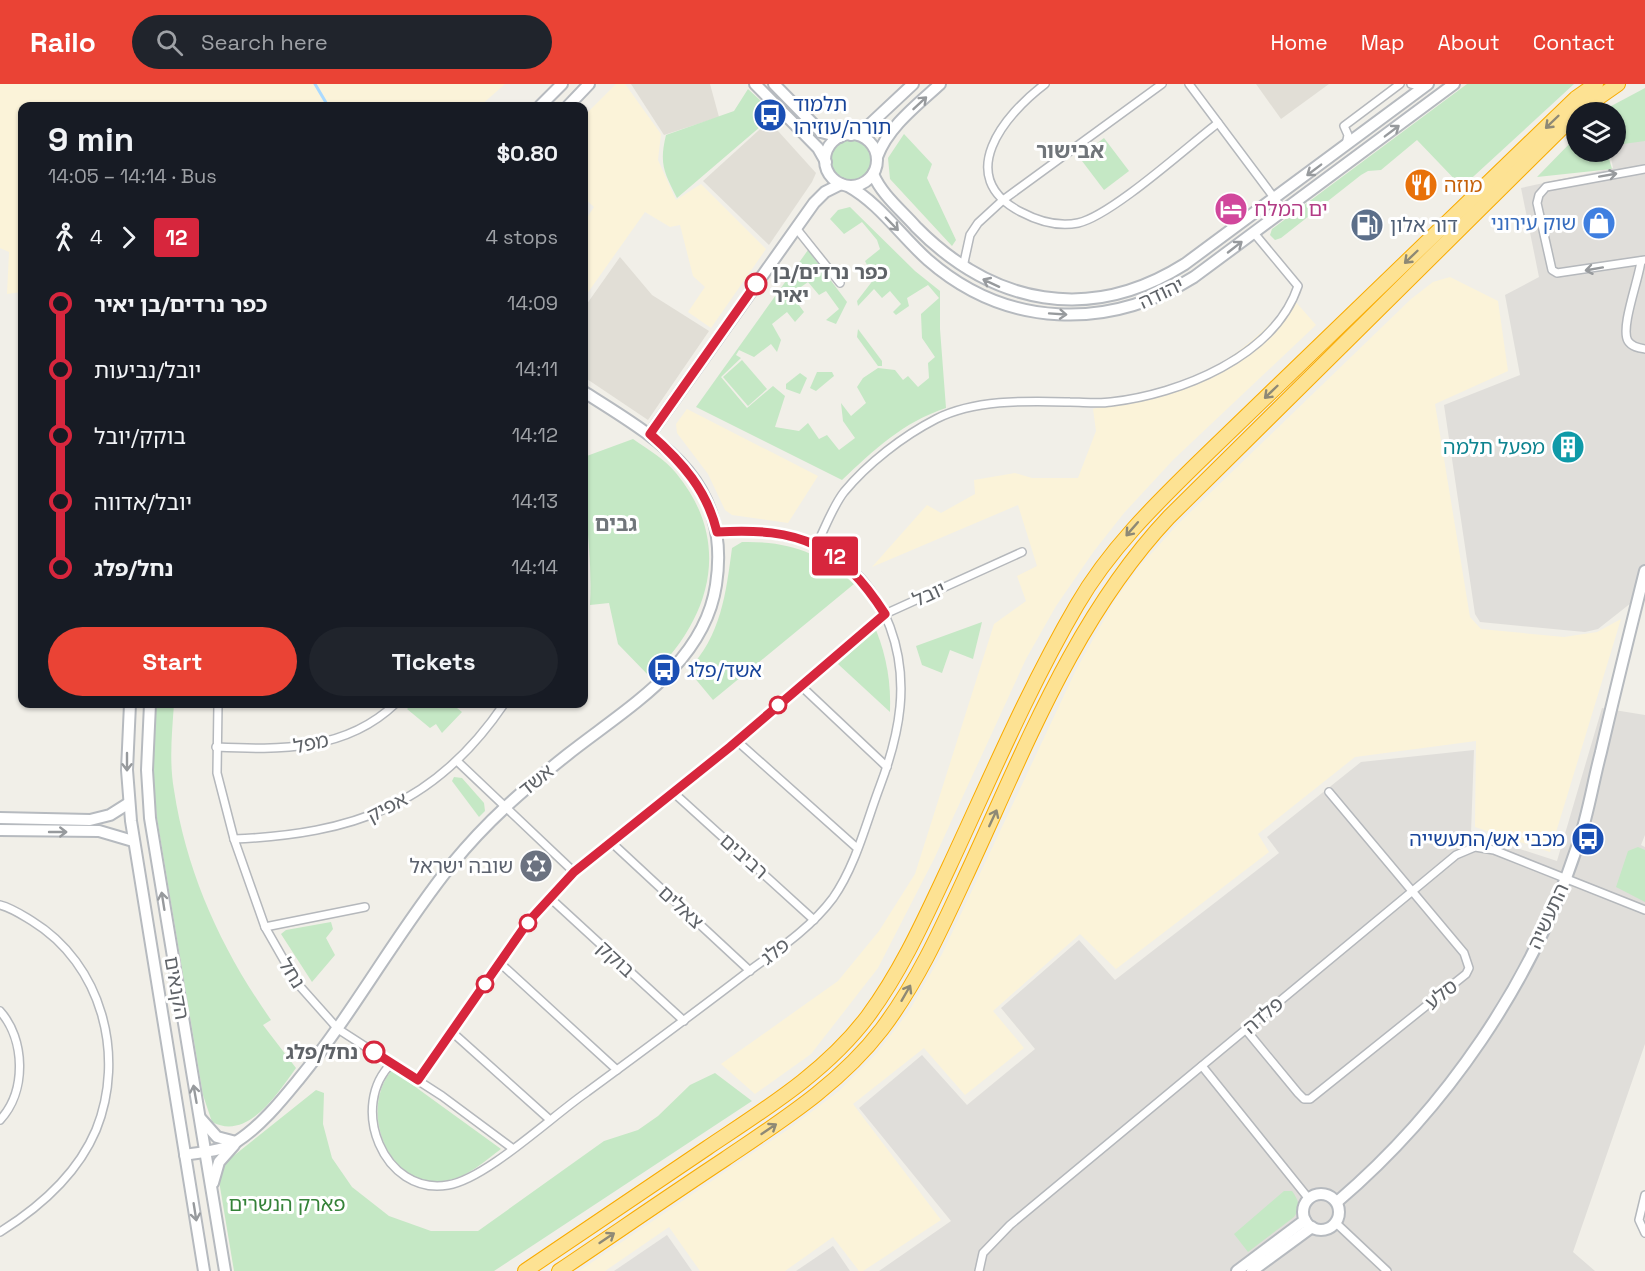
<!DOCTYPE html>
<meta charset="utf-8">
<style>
:root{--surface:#171b24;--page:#20242c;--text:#f1f3f6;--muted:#9ea1a6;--accent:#ea4335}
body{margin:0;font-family:"Space Grotesk","Noto Sans Hebrew",sans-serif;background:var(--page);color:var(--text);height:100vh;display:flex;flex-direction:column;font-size:22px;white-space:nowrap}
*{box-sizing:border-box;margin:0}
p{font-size:20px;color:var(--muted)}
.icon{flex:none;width:33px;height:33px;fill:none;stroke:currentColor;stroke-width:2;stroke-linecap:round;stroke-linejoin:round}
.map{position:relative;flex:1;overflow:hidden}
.details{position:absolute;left:18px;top:18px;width:570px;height:606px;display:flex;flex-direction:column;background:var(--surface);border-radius:12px;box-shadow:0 2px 4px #0004}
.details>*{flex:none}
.badge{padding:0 12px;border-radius:4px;font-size:21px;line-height:39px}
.tools{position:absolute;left:1566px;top:18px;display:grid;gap:12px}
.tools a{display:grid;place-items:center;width:60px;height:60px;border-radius:50%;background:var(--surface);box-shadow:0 2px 4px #0004;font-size:30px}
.map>.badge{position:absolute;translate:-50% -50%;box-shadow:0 0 0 3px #fff}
.legs{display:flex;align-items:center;gap:9px;height:66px;padding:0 30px;font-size:20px}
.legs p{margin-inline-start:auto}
.headline{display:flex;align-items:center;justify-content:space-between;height:102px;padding:0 30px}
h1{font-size:33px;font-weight:600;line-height:45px}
.cta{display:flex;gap:12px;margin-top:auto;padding:12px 30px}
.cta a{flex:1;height:69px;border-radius:36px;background:var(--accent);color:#fff;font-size:24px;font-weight:600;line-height:69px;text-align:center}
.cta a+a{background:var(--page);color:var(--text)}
ul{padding:0 30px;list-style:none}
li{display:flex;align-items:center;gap:21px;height:66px;font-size:22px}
li i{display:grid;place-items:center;width:9px;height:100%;margin:0 8px;background:currentColor}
li i::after{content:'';width:15px;height:15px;margin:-8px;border:4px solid;border-radius:50%;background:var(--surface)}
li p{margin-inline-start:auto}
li:first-child i{background:linear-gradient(#0000 50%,currentColor 0)}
li:last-child i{background:linear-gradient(currentColor 50%,#0000 0)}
header{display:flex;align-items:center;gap:36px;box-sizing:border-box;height:84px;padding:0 30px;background:var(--accent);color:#fff}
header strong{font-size:28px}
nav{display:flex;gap:33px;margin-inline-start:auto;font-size:21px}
.search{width:420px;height:54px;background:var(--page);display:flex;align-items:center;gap:15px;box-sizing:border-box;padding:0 21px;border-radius:33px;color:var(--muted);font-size:22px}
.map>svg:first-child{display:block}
</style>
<header>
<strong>Railo</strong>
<div class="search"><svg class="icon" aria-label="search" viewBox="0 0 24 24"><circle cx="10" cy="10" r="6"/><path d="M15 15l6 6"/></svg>Search here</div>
<nav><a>Home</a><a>Map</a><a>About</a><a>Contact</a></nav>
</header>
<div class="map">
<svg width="1645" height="1187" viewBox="0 0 1645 1187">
<rect width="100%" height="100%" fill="#f1efe8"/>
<g fill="#e0deda">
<path d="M 1645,51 L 1645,508 L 1598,545 L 1585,548 L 1480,538 L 1475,530 L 1444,321 L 1520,291 L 1505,211 L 1539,193 L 1521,104 L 1613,84 L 1610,68 L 1616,68 L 1616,57 Z"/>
<path d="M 1602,624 L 1645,631 L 1645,751 L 1641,761 L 1645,763 L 1645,960 L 1573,1168 L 1595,1187 L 879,1187 L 951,1137 L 859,1024 L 922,971 L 967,1021 L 1035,965 L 1001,924 L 1079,856 L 1115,896 L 1279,769 L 1267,753 L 1361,678 L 1474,666 L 1471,749 L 1557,777 Z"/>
<path d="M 667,1151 L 692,1187 L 614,1187 Z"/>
<path d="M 833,1162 L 850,1187 L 796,1187 Z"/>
</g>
<g fill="#e1ded6">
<path d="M 631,0 L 710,0 L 719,33 L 664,51 Z"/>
<path d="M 1256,0 L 1329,0 L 1281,35 Z"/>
<path d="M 769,37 L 816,89 L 812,98 L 769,161 L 703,97 Z"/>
<path d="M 620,173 L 652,211 L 709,247 L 648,336 L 584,293 L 584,224 Z"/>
</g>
<g fill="#c5e8c5">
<path d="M 1467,0 L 1574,0 L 1462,103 L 1417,56 L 1381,86 L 1368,87 L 1361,91 L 1281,154 L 1275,156 L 1270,151 L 1272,145 Z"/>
<path d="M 1645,4 L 1645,57 L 1616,61 L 1616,28 L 1600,28 Z"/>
<path d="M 748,5 L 775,30 L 677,114 C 664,88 659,80 666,51 L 734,27 Z"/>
<path d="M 904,50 L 932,80 L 927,94 L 956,156 L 952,162 L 890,95 L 888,74 Z"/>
<path d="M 1576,53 L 1576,68 L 1607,68 L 1612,85 L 1537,93 Z"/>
<path d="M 1104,54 L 1129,87 L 1104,106 L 1079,73 Z"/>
<circle cx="851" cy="76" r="21"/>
<path d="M 850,123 L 915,187 L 940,207 L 940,245 L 946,324 C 903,338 874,366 842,396 L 696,323 L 808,166 L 847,218 L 836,240 L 826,236 L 839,225 L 826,207 L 819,211 L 808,198 L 791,210 L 804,228 L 795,238 L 787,228 L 772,240 L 781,256 L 777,268 L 771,260 L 754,273 L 739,266 L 736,271 L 741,274 L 721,293 L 747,324 L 773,302 L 785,312 L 775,343 L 799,347 L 808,339 L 819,355 L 827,351 L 839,366 L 855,354 L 843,337 L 841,319 L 851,332 L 866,319 L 857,303 L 863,294 L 878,284 L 895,286 L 903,296 L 908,292 L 918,303 L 929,294 L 928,279 L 935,273 L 922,254 L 921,230 L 939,214 L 928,201 L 907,214 L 909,222 L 896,231 L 893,228 L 901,220 L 890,207 L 882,214 L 874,205 L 858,222 L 857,217 L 874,195 L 865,177 L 880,165 L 877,156 L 862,138 L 844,150 L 830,135 L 838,126 Z"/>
<path d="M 858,245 L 882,277 L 882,282 L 878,282 L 857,253 Z"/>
<path d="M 742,276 L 767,305 L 748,322 L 723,293 Z"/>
<path d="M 817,288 L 832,288 L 834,292 L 816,307 L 810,304 Z"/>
<path d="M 800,289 L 807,294 L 800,310 L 786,305 L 786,300 Z"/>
<path d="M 633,355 C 647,365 665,375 676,389 C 734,459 710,536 650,593 L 618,560 L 609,519 L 590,521 C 593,471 583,423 584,373 Z"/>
<path d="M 742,458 C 789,457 820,468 854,500 L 713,616 L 688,586 C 721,552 726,509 732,464 Z"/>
<path d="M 982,538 L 973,575 L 950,566 L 942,589 L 922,581 L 916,562 Z"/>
<path d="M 876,546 C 887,573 891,600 890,628 L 838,580 Z"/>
<path d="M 155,620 L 174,620 C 172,648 169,678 174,706 C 187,791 222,866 271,936 L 263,941 L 296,984 C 277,1010 248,1057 212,1038 L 203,1011 L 157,734 L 152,683 Z"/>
<path d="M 412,620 L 452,620 L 462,628 L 442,649 L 436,640 L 430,644 L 407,625 Z"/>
<path d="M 454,693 L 462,694 L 484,719 L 485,727 L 479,733 L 452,697 Z"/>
<path d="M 1638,763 L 1645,766 L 1645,818 L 1616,803 L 1628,767 Z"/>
<path d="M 331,838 L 333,845 L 326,854 L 335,871 L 312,898 L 281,850 L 286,846 Z"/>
<path d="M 392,986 L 501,1065 C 485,1077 469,1092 449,1096 C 390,1109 357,1027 392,986 Z"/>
<path d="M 715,989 L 752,1017 L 494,1187 L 234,1187 L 217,1085 L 316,1006 L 324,1009 L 323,1040 L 332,1074 L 352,1103 L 389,1132 L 431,1147 L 478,1147 L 604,1057 L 638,1046 L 658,1032 L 690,1001 Z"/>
<path d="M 1284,1107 L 1292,1107 C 1299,1117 1301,1123 1294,1133 L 1248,1168 L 1234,1150 Z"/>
</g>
<g fill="#fbf3d9">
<path d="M 0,0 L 505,0 L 480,22 L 22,22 L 22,208 L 7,210 L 9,168 L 0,164 Z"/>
<path d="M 616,0 L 625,0 L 661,50 L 658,76 L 676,116 L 701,100 L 766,165 L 711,244 L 688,228 L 705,203 L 693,192 L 680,141 L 670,143 L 645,128 L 584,214 L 584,138 L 594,123 L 584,114 L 584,32 Z"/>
<path d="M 1450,193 L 1498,217 L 1508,287 L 1435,320 L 1470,533 L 1481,545 L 1564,553 L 1597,548 L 1621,535 L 1550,768 L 1475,743 L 1476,657 L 1355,673 L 1258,750 L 1269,768 L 1116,885 L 1080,850 L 993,927 L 1024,964 L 965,1011 L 924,964 L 853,1020 L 941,1136 L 863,1187 L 859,1187 L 833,1153 L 785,1187 L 700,1187 L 669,1143 L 605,1187 L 579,1187 L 790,1044 L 839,1007 L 877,969 L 909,927 L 942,870 L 1076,586 L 1115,516 L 1140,482 L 1177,441 L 1411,215 L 1433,198 Z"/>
<path d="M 1294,216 L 1316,241 L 1173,376 L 1124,429 L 1094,467 L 1056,522 L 1026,575 L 934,775 L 878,884 L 811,970 L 755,1010 L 721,980 L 838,897 L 879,847 L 915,790 L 994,540 L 1026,517 L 1017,492 L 1037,482 L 1018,421 L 872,483 L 927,421 L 941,429 L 975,410 L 974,396 L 1015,389 L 1032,394 L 1078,394 L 1096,347 L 1093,325 C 1135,313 1178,303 1216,282 C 1246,265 1270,240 1294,216 Z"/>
<path d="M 687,325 L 818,392 L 788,439 L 732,431 L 725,426 L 708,390 L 677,349 L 676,340 Z"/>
</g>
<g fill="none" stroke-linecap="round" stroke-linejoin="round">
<path stroke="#aadaff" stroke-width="3" d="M 315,0 L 328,22"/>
<defs>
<g id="street">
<path d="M 1045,0 C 1004,31 953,93 1021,128 C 1038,137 1058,143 1078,139 C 1111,132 1188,62 1218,39"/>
<path d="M 1189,0 L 1284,127"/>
<path d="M 1411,0 L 1424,3"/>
<path d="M 1346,61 L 1348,51 L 1344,42 L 1400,0"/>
<path d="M 1645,85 L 1546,103 L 1539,111 L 1537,119 L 1552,186 L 1557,189 L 1645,176"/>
<path d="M 796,144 L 840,199"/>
<path d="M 1641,177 C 1639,195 1620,244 1628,257 C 1632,263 1639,264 1645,265"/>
<path d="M 963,183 L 970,151 L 978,139 L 1003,116 L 1162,0"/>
<path d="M 817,460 C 825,444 833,422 844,408 C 868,379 903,352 936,335 C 976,315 1027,317 1070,318 C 1083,318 1098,320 1111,318 C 1180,310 1274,273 1298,202 L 1254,149"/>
<path d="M 800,601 L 887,683"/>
<path d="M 218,620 L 217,689 L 234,755 L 265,843 L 297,899 L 338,945 L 442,1012 L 512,1064"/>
<path d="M 737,657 L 857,764"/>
<path d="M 216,663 C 280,666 346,667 395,620"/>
<path d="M 457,677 L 574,788"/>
<path d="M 674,709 L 814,836"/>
<path d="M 234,755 C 352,750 435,722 504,620"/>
<path d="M 611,758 L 750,887"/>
<path d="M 549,813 L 684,937"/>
<path d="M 0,821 C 12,824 22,831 32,837 C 102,880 126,972 96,1046 C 77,1091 40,1123 0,1148"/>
<path d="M 265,843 L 365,823"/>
<path d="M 500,879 L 617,986"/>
<path d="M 0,927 C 25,955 27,1007 0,1036"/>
<path d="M 1246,946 L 1298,1009 L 1304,1015 L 1310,1015 L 1466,890 L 1469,884 L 1464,869 L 1329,708"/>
<path d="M 452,948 L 549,1035"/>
<path d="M 392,979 C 348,1021 383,1112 448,1101 C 486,1095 552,1032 587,1008 C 640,969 693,930 745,890 C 776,867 810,845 833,814 C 856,781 866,739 880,702 C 900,649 910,597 890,543 C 861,465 795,444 717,448"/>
<path d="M 1202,982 L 1309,1115"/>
<path d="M 418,996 L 528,838 L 574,788 L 737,657 L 885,530 L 1022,468"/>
<path d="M 1645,1111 L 1639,1136 L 1645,1149"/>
<path d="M 1336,1139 L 1387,1187"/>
<path d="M 979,1187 L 983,1169 L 1010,1141 L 1456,771 L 1475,763 L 1494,766 L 1645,826"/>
</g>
<g id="secondary">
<path d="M 755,0 L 818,64 L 826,78"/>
<path d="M 774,0 L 821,48 L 840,53"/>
<path d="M 540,22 L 562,0"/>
<path d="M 568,22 L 589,0"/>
<circle cx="851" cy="76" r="26"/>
<path d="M 851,51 L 867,43 L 913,0"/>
<path d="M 877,73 C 888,43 917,21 940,0"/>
<path d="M 873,90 C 882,111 901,126 916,143 C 993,221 1090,240 1185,180 L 1428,0"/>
<path d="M 848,102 C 879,119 901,152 928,176 C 1006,244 1108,247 1194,193 L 1454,0"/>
<path d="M 650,350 L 814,119 L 825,108 L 841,100"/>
<path d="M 130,620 L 127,686 L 131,737 L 204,1187"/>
<path d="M 150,620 L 147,686 L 150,734 L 225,1187"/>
<path d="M 0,734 L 90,736 L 110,731 L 129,719"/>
<path d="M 0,746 L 99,747 L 133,757"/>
<path d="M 201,1035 L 217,1053 L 236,1058"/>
<path d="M 185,1071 C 201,1068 223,1067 236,1058 C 261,1042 281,1017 299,995 C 355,927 397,848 452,780 C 488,736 523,706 567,671 C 625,625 704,581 716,501 C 732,396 660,356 584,308"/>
<path d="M 213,1099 L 219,1078 L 234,1061"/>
<circle cx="1321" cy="1128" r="18"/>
<path d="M 1337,1118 C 1446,1025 1533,898 1578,760 C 1588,731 1593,698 1601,668 C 1615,607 1630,547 1645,487"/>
<path d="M 1237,1187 L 1305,1136"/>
<path d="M 1252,1187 L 1312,1143"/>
</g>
<g id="highway">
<path d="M 1578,28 L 1618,0"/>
<path d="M 525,1187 C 586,1146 647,1105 707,1064 C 765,1025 826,988 868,932 C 902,886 925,834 949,783 C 990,695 1028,605 1077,521 C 1111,462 1161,415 1209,368 L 1576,14 L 1596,0"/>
<path d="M 559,1187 C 614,1150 669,1112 725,1075 C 781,1037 840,1000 882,945 C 916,900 940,848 964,796 C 1023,670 1073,535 1169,433 L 1576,30"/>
</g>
</defs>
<use href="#street" stroke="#b5b8bc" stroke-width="10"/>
<use href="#secondary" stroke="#b6babf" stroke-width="14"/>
<use href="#highway" stroke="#f9ab00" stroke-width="16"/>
<use href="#street" stroke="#fff" stroke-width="7"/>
<use href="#secondary" stroke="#fff" stroke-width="10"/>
<use href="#highway" stroke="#fde293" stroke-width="14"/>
</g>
<defs><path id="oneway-shaft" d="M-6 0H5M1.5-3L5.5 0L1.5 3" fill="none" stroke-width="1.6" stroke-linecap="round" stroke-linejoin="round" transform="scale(1.5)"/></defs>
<g stroke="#979a9d">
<use href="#oneway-shaft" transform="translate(920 19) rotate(-43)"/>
<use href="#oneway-shaft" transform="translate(1392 47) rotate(-37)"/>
<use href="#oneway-shaft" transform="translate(1314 86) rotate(143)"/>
<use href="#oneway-shaft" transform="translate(1608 91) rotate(-10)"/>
<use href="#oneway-shaft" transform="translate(892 140) rotate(46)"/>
<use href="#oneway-shaft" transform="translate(1235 163) rotate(-38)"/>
<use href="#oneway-shaft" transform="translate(1594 185) rotate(170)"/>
<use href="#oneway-shaft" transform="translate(991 199) rotate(-155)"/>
<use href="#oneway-shaft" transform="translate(1058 230) rotate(4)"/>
<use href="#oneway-shaft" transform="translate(127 678) rotate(90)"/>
<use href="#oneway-shaft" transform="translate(58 748)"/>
<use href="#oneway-shaft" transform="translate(163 817) rotate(-99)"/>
<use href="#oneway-shaft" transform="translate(195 1010) rotate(-100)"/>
<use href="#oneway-shaft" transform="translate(195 1128) rotate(81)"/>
</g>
<g stroke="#8e8975">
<use href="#oneway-shaft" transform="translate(1552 38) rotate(136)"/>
<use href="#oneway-shaft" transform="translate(1411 173) rotate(136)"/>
<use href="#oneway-shaft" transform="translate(1271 308) rotate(136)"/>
<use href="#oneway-shaft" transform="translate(1132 445) rotate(131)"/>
<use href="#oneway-shaft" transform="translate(993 734) rotate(-65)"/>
<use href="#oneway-shaft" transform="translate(906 909) rotate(-60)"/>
<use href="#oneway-shaft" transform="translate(769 1045) rotate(-34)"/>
<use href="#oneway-shaft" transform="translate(607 1154) rotate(-34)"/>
</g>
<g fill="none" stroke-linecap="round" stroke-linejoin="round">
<defs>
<path id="line-1" d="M 374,968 L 418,996 L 528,838 L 574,788 L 730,663 L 885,530 C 840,460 799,443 717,448 C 707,406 682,378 650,350 L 756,200"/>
</defs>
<use href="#line-1" stroke="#fff" stroke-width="14"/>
<use href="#line-1" stroke="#d7263d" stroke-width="9"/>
</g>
<defs>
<symbol id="bus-disc" viewBox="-11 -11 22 22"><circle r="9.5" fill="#1a4fb4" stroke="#fff"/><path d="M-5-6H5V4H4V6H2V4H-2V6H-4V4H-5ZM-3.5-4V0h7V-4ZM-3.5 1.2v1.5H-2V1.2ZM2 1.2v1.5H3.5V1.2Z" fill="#fff"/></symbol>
<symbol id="restaurant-disc" viewBox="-11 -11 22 22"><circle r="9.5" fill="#e8710a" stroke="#fff"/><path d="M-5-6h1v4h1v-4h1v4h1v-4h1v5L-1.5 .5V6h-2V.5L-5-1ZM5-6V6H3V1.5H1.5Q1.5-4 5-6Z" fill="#fff"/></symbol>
<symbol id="hotel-disc" viewBox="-11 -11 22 22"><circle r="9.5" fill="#d1479c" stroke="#fff"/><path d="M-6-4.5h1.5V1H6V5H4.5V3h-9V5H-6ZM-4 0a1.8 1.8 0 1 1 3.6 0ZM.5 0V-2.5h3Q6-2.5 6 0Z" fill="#fff"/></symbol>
<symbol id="shop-disc" viewBox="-11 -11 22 22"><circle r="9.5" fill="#3f7fe0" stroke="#fff"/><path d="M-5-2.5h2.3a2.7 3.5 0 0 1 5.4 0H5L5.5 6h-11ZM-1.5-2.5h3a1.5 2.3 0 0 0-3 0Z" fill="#fff"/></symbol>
<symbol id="fuel-disc" viewBox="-11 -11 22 22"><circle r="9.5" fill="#5c6f8a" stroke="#fff"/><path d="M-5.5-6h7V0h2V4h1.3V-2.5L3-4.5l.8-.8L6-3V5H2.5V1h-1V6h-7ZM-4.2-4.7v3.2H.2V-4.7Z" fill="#fff"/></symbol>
<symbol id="building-disc" viewBox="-11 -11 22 22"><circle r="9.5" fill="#0f9aa8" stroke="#fff"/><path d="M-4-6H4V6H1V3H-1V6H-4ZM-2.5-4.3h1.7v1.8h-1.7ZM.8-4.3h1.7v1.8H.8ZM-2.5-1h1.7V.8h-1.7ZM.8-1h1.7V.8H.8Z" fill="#fff"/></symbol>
<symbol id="synagogue-disc" viewBox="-11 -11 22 22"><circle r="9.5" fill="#6b7280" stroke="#fff"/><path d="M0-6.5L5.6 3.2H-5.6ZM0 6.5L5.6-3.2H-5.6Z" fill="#fff"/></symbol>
</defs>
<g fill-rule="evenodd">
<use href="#bus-disc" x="751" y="12" width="38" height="38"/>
<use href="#restaurant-disc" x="1402" y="82" width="38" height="38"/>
<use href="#hotel-disc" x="1212" y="106" width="38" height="38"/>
<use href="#shop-disc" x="1580" y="120" width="38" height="38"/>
<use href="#fuel-disc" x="1348" y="122" width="38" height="38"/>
<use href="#building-disc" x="1549" y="344" width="38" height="38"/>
<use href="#bus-disc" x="645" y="567" width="38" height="38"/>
<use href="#bus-disc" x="1569" y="736" width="38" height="38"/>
<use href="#synagogue-disc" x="517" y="763" width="38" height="38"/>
</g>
<g fill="#fff" stroke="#d7263d" stroke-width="3">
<circle cx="756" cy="200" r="10"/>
<circle cx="778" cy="621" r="8"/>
<circle cx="528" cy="839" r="8"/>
<circle cx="485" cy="900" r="8"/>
<circle cx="374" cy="968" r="10"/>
</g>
<g text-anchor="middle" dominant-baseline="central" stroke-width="6" stroke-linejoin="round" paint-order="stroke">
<g font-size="20" fill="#164399" stroke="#fff" text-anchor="start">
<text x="793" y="20">תלמוד<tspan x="793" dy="23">תורה/עוזיהו</tspan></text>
<text x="687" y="586">אשד/פלג</text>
<text x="1565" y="755" text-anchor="end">מכבי אש/התעשייה</text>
</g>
<g font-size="20" fill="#c56008" stroke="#fff" text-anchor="start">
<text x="1444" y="101">מוזה</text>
</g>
<g font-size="20" fill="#b23c85" stroke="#fff" text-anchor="start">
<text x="1254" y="125">ים המלח</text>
</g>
<g font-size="20" fill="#366cbe" stroke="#fff" text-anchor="end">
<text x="1576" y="139">שוק עירוני</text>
</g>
<g font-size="20" fill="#4e5e75" stroke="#fff" text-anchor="start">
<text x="1390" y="141">דור אלון</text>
</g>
<g font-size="20" font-weight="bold" fill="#5f6368" stroke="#fff" text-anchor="start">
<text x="772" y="188">כפר נרדים/בן<tspan x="772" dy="23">יאיר</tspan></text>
<text x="358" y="968" text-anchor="end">נחל/פלג</text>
</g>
<g font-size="20" fill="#5f6368" stroke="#fff">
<text transform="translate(1161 209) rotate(-25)">יהודה</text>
<text transform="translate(929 510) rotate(-24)">יובל</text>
<text transform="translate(311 659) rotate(-12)">מפל</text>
<text transform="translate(536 696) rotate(-39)">אשד</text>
<text transform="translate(387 723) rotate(-27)">אפיק</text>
<text transform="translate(744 772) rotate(42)">רביבים</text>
<text transform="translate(681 823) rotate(43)">צאלים</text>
<text transform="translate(1548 832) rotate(-65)">התעשיה</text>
<text transform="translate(775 867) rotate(-38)">פלג</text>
<text transform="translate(616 875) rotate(43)">בוקק</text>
<text transform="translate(292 889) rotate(58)">נחל</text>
<text transform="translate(177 904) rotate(80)">הקנאים</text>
<text transform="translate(1441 910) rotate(-39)">סלע</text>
<text transform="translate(1263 931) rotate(-40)">פלדה</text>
</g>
<g font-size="20" fill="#0d838f" stroke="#fff" text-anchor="end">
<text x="1545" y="363">מפעל תלמה</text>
</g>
<g font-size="20" fill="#5b616d" stroke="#fff" text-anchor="end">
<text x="513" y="782">שובה ישראל</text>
</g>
<g font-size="20" fill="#348238" stroke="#fff">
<text x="287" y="1120">פארק הנשרים</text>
</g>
<g font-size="21" font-weight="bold" fill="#70757a" stroke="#fff">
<text x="1070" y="66">אבישור</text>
<text x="616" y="439">גבים</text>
</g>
</g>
</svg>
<div class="tools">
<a><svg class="icon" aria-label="layers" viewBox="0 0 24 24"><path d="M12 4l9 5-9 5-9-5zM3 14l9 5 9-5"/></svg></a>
</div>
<b class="badge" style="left:835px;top:472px;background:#d7263d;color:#fff">12</b>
<section class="details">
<div class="headline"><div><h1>9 min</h1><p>14:05 – 14:14 · Bus</p></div><b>$0.80</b></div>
<div class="legs"><svg class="icon" aria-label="walk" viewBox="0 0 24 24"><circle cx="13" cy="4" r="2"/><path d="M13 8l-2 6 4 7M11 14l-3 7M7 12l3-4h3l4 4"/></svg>4<svg class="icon" aria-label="forward" viewBox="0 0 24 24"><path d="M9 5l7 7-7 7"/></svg><b class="badge" style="background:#d7263d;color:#fff">12</b><p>4 stops</p></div>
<ul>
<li><i style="color:#d7263d"></i><b>כפר נרדים/בן יאיר</b><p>14:09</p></li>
<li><i style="color:#d7263d"></i><span>יובל/נביעות</span><p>14:11</p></li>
<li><i style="color:#d7263d"></i><span>בוקק/יובל</span><p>14:12</p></li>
<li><i style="color:#d7263d"></i><span>יובל/אדווה</span><p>14:13</p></li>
<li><i style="color:#d7263d"></i><b>נחל/פלג</b><p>14:14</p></li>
</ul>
<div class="cta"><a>Start</a><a>Tickets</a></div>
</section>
</div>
